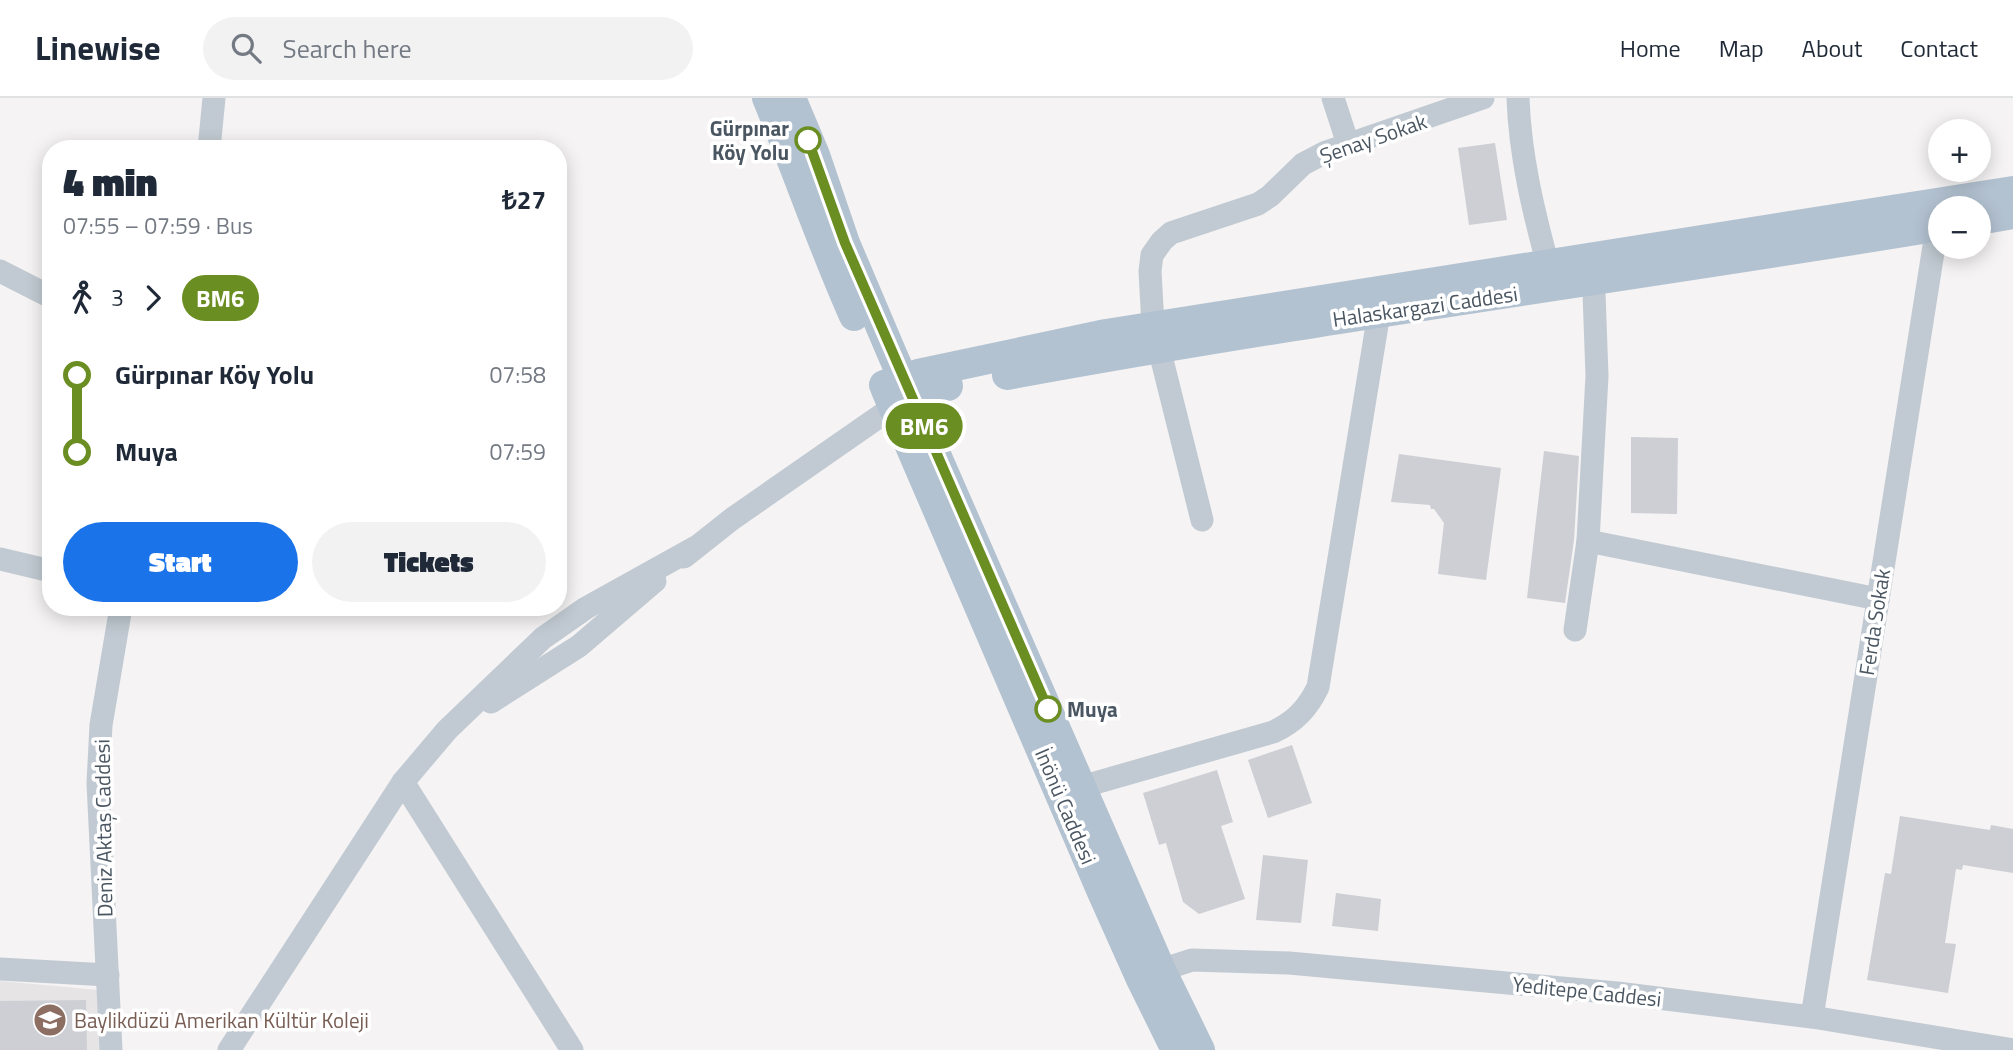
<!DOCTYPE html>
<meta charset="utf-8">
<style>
:root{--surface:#fff;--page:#f2f2f3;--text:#1f2937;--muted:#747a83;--line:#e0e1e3;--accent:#1a73e8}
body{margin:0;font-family:"Titillium Web",sans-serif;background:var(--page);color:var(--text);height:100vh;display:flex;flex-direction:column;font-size:26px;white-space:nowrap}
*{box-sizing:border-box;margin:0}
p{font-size:23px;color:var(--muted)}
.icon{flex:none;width:38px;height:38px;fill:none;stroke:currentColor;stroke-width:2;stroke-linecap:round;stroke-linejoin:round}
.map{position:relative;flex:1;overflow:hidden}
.panel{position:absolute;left:42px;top:42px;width:525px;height:476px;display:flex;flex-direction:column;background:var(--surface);border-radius:28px;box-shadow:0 4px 18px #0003}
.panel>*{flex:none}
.badge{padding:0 14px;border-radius:23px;font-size:24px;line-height:46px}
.buttons{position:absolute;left:1928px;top:21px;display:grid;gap:14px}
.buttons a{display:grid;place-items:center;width:63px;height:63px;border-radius:50%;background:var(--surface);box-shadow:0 4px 18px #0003;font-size:35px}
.map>.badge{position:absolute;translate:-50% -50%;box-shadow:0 0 0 4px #fff}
.legs{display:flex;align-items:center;gap:10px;height:77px;padding:0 21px;font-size:23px}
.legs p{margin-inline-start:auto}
.overview{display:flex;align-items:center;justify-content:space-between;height:119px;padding:0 21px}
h1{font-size:38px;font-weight:800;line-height:52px}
.primary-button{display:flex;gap:14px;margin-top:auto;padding:14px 21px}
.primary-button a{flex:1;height:80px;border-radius:42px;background:var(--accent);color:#fff;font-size:28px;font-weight:800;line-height:80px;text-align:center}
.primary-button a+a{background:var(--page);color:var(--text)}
ul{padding:0 21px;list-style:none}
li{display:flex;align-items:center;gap:24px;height:77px;font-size:26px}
li i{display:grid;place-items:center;width:10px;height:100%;margin:0 9px;background:currentColor}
li i::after{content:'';width:18px;height:18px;margin:-9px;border:5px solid;border-radius:50%;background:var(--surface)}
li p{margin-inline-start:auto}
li:first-child i{background:linear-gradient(#0000 50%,currentColor 0)}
li:last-child i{background:linear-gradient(currentColor 50%,#0000 0)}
header{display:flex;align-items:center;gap:42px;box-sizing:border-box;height:98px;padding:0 35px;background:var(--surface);border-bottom:2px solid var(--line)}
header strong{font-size:33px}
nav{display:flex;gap:38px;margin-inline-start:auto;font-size:24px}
.search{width:490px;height:63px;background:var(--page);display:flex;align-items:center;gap:18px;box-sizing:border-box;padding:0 24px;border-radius:38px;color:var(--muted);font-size:26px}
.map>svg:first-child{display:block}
</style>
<header>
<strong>Linewise</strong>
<div class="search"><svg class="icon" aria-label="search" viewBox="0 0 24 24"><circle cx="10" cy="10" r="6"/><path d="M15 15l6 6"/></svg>Search here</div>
<nav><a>Home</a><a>Map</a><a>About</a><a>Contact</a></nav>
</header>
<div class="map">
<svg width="2013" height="952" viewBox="0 0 2013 952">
<rect width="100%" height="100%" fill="#f5f3f3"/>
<path fill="#e6e4e5" d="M 0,883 L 99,892 L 100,952 L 0,952 Z"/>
<g fill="#cdcfd5">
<path d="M 1495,45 L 1507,122 L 1469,127 L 1458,50 Z"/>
<path d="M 1631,339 L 1678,340 L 1677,416 L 1631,415 Z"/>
<path d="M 1544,353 L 1579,358 L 1574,442 L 1565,505 L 1527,500 Z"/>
<path d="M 1399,356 L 1501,370 L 1486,482 L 1438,476 L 1444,425 L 1434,411 L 1431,411 L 1430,407 L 1391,404 Z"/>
<path d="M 1292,647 L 1312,705 L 1268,720 L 1248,662 Z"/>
<path d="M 1217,672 L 1233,724 L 1221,728 L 1245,801 L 1199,816 L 1183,804 L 1166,745 L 1159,747 L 1143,695 Z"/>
<path d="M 1900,718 L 1990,732 L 1991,727 L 2013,731 L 2013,775 L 1963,767 L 1962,772 L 1956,771 L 1945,845 L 1956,846 L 1948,895 L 1867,882 L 1885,775 L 1891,776 Z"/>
<path d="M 1263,757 L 1308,762 L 1301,825 L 1256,822 Z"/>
<path d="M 1336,795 L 1381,801 L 1378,833 L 1332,828 Z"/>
<path d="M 86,902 L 87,952 L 0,952 L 0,903 Z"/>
</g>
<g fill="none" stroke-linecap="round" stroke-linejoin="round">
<g stroke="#c1cad2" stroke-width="23">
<path d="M 1333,0 L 1348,46"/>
<path d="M 1518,0 C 1520,57 1533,112 1548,167"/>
<path d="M 209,51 L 214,0"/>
<path d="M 0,173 L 51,199"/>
<path d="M 1153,228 L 1150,173 L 1152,157 L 1162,143 L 1171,135 L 1258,106 L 1270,98 L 1303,66 L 1326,54 L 1483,0"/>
<path d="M 1159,250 L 1202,422"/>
<path d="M 1588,443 L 1878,501"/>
<path d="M 684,459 L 732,421 L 893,309"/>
<path d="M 0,461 L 51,473"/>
<path d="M 1575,532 L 1588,443 L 1597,278 L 1593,167"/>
<path d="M 491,604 L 579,548 L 655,483"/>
<path d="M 403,684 L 572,952"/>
<path d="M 1081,689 L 1273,634 C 1295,624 1308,610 1318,589 L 1379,215"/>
<path d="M 0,871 L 108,877"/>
<path d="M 1161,872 L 1192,862 L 1289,865 L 1617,895 L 1812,919 L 2013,952"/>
<path d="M 1812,919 L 1937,129"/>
<path d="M 111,952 L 98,685 L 101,627 L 121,509"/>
<path d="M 229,952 L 403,684 L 447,632 L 543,540 L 586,510 L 694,450"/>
</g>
<g stroke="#b3c2d1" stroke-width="30">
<path d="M 767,0 C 797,72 822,146 854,218"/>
<path d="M 791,0 L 815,57 L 845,145 L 893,258 L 1161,872 L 1200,952"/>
<path d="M 1979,122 L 2013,116"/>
<path d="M 1007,277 C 1317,220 1630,179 1941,128"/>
<path d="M 884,287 L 918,276 L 1106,236 L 2013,93"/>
<path d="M 886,292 L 1102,794 L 1141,881 L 1176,952"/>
<path d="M 893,309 L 924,292 L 948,288"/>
</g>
</g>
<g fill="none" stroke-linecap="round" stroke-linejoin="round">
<defs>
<path id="line-1" d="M 808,42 L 845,145 L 1048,611"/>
</defs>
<use href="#line-1" stroke="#fff" stroke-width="16"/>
<use href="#line-1" stroke="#6b8e23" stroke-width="10"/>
</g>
<defs>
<symbol id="school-disc" viewBox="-11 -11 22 22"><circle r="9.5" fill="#8d6e63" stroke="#fff"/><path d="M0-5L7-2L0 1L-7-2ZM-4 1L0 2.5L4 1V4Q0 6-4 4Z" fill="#fff"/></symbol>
</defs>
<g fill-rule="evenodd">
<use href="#school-disc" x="31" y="903" width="38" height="38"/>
</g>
<g fill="#fff" stroke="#6b8e23" stroke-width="3.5">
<circle cx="808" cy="42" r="12"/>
<circle cx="1048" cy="611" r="12"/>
</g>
<g text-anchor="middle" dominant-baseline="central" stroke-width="7" stroke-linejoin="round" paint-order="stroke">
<g font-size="21" font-weight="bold" fill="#4a5661" stroke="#fff" text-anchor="end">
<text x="789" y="30">Gürpınar<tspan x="789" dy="24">Köy Yolu</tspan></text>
<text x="1067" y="611" text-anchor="start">Muya</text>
</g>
<g font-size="21" fill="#4a5661" stroke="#fff">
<text transform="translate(1373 40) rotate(-19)">Şenay Sokak</text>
<text transform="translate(1425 208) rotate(-8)">Halaskargazi Caddesi</text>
<text transform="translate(1874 524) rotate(-81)">Ferda Sokak</text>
<text transform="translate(1066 708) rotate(67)">İnönü Caddesi</text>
<text transform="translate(103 730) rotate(-91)">Deniz Aktaş Caddesi</text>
<text transform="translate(1587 893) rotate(6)">Yeditepe Caddesi</text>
</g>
<g font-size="21" fill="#785e54" stroke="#fff" text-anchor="start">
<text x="74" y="922">Baylikdüzü Amerikan Kültür Koleji</text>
</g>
</g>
</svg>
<div class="buttons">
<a>+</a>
<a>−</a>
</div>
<b class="badge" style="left:924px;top:328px;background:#6b8e23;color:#fff">BM6</b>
<section class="panel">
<div class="overview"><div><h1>4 min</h1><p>07:55 – 07:59 · Bus</p></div><b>₺27</b></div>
<div class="legs"><svg class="icon" aria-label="walk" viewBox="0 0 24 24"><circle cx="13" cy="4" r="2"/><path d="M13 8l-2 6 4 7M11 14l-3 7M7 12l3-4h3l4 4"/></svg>3<svg class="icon" aria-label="forward" viewBox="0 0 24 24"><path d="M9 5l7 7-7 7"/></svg><b class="badge" style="background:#6b8e23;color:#fff">BM6</b></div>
<ul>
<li><i style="color:#6b8e23"></i><b>Gürpınar Köy Yolu</b><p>07:58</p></li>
<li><i style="color:#6b8e23"></i><b>Muya</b><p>07:59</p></li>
</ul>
<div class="primary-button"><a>Start</a><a>Tickets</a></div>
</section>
</div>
